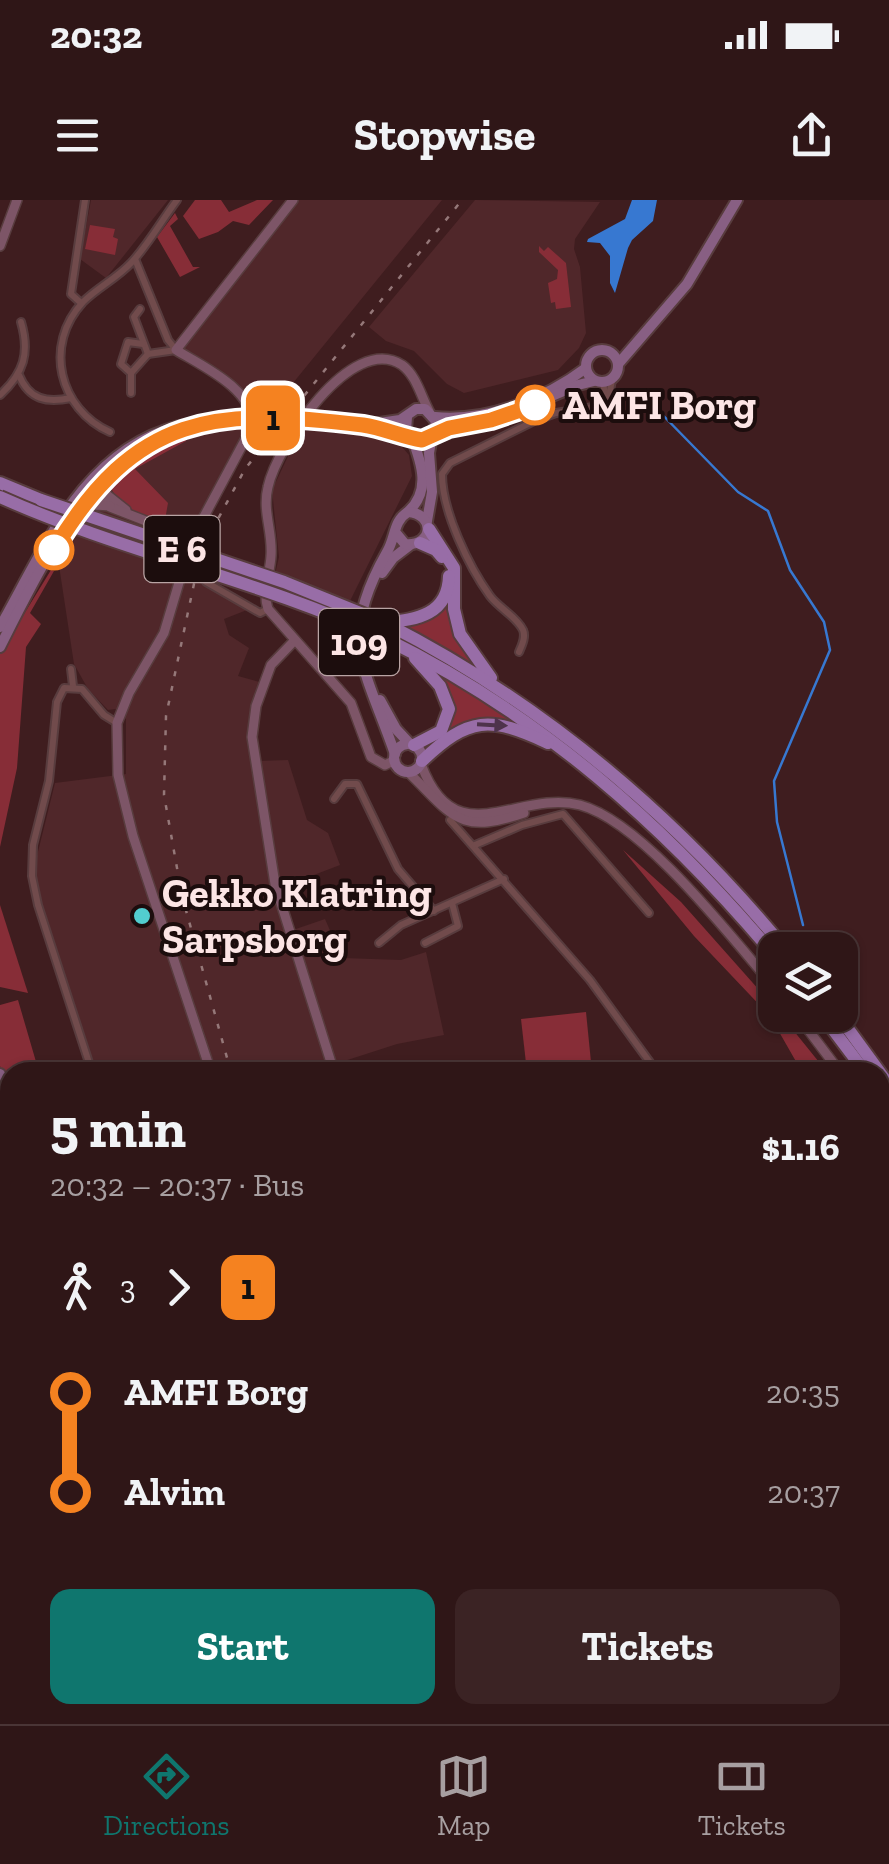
<!DOCTYPE html>
<meta charset="utf-8">
<style>
:root{--surface:#2f1617;--page:#3b2324;--text:#f1f3f6;--muted:#a79fa1;--line:#4a3536;--accent:#0f766e}
body{margin:0;font-family:"Zilla Slab",serif;background:var(--page);color:var(--text);height:100vh;display:flex;flex-direction:column;font-size:38px;white-space:nowrap}
*{box-sizing:border-box;margin:0}
p{font-size:32px;color:var(--muted)}
.icon{flex:none;width:55px;height:55px;fill:none;stroke:currentColor;stroke-width:2;stroke-linecap:round;stroke-linejoin:round}
.map{position:relative;flex:1;overflow:hidden}
.sheet{position:absolute;left:0px;top:862px;width:890px;height:662px;display:flex;flex-direction:column;background:var(--surface);border-radius:30px 30px 0 0;box-shadow:0 2px 8px #0004,0 0 0 2px var(--line)}
.sheet>*{flex:none}
.badge{padding:0 20px;border-radius:15px;font-size:35px;line-height:65px}
.fabs{position:absolute;left:758px;top:732px;display:grid;gap:20px}
.fabs a{display:grid;place-items:center;width:100px;height:100px;border-radius:20px;background:var(--surface);box-shadow:0 2px 8px #0004,0 0 0 2px var(--line);font-size:50px}
.map>.badge{position:absolute;translate:-50% -50%;box-shadow:0 0 0 5px #fff}
.legs{display:flex;align-items:center;gap:15px;height:110px;padding:0 50px;font-size:32px}
.legs p{margin-inline-start:auto}
.summary{display:flex;align-items:center;justify-content:space-between;height:170px;padding:0 50px}
h1{font-size:55px;font-weight:700;line-height:75px}
.button{display:flex;gap:20px;margin-top:auto;padding:20px 50px}
.button a{flex:1;height:115px;border-radius:20px;background:var(--accent);color:#fff;font-size:40px;font-weight:700;line-height:115px;text-align:center}
.button a+a{background:var(--page);color:var(--text)}
ul{padding:0 50px;list-style:none}
li{display:flex;align-items:center;gap:35px;height:100px;font-size:38px}
li i{display:grid;place-items:center;width:15px;height:100%;margin:0 12px;background:currentColor}
li i::after{content:'';width:25px;height:25px;margin:-12px;border:8px solid;border-radius:50%;background:var(--surface)}
li p{margin-inline-start:auto}
li:first-child i{background:linear-gradient(#0000 50%,currentColor 0)}
li:last-child i{background:linear-gradient(currentColor 50%,#0000 0)}
.status{display:flex;justify-content:space-between;align-items:center;height:70px;padding:0 50px;background:var(--surface);direction:ltr}
.status svg{height:28px;fill:currentColor}
header{display:flex;justify-content:space-between;align-items:center;height:130px;padding:0 50px;background:var(--surface);font-size:45px;font-weight:700}
.dock{display:flex;justify-content:space-around;align-items:center;height:140px;border-top:2px solid var(--line);background:var(--surface);font-size:28px;color:var(--muted)}
.dock a{display:grid;justify-items:center;gap:5px}
.dock .current{color:var(--accent)}
.map>svg:first-child{display:block}
</style>
<div class="status"><b>20:32</b><svg viewBox="0 0 49 12"><path d="M0 12V9h3v3zM5 12V6h3v6zM10 12V3h3v9zM15 12V0h3v12zM26 1h20v11H26zM47 4h2v5h-2z"/></svg></div>
<header><svg class="icon" aria-label="menu" viewBox="0 0 24 24"><path d="M4 6h16M4 12h16M4 18h16"/></svg>Stopwise<svg class="icon" aria-label="share" viewBox="0 0 24 24"><path d="M12 15V3M7 8l5-5 5 5M5 13v7h14v-7"/></svg></header>
<div class="map">
<svg width="889" height="1524" viewBox="0 0 889 1524">
<rect width="100%" height="100%" fill="#3f1d1f"/>
<g fill="#50272a">
<path d="M 91,0 L 168,0 L 106,78 L 80,59 Z"/>
<path d="M 293,0 L 442,0 L 258,226 L 227,271 L 192,339 L 181,375 L 206,382 L 252,408 L 224,419 L 229,435 L 249,448 L 238,476 L 263,483 L 253,521 L 258,561 L 288,560 L 307,620 L 328,633 L 340,665 L 277,689 L 290,731 L 325,719 L 342,758 L 401,760 L 426,752 L 444,835 L 397,844 L 332,865 L 334,872 L 92,872 L 32,676 L 55,583 L 126,574 L 126,519 L 115,509 L 108,510 L 88,489 L 74,464 L 58,359 L 112,277 L 184,233 L 250,224 L 246,199 L 176,150 Z"/>
<path d="M 475,0 L 600,2 L 575,39 L 574,49 L 580,67 L 586,133 L 579,148 L 558,170 L 464,193 L 447,184 L 414,151 L 386,141 L 369,127 Z"/>
<path d="M 301,229 L 370,236 L 402,247 L 409,255 L 412,276 L 346,409 L 273,383 L 279,357 L 272,290 Z"/>
<path d="M 0,947 L 10,961 L 10,1099 L 0,1098 Z"/>
<path d="M 886,963 L 889,966 L 889,1524 L 603,1524 L 610,1515 L 880,1515 L 880,966 Z"/>
</g>
<g fill="#872d37">
<path d="M 195,0 L 221,0 L 229,12 L 257,0 L 273,0 L 249,25 L 233,21 L 218,32 L 199,39 L 183,16 Z"/>
<path d="M 175,13 L 178,19 L 170,26 L 193,67 L 200,67 L 180,77 L 157,37 Z"/>
<path d="M 90,25 L 115,29 L 113,37 L 118,39 L 115,55 L 85,49 Z"/>
<path d="M 539,46 L 544,51 L 548,47 L 566,63 L 571,107 L 556,109 L 555,102 L 551,103 L 548,83 L 557,79 L 558,70 L 539,52 Z"/>
<path d="M 184,233 L 186,241 L 135,269 L 168,303 L 165,320 C 145,324 113,302 109,282 C 125,258 157,244 184,233 Z"/>
<path d="M 51,370 L 54,371 L 30,413 L 41,424 L 26,447 L 17,568 L 0,647 L 0,453 Z"/>
<path d="M 448,397 L 475,465 L 405,426 Z"/>
<path d="M 429,468 L 527,529 C 495,517 476,517 447,535 L 444,532 L 453,513 Z"/>
<path d="M 623,650 L 681,702 L 775,808 L 775,815 L 781,815 L 827,872 L 802,872 L 770,816 L 694,736 Z"/>
<path d="M 0,705 L 28,793 L 0,787 Z"/>
<path d="M 18,800 L 39,872 L 10,872 L 10,891 L 0,866 L 0,805 Z"/>
<path d="M 586,812 L 592,872 L 527,872 L 521,819 Z"/>
<path d="M 0,1223 L 10,1225 L 10,1278 L 0,1278 Z"/>
<path d="M 0,1473 L 10,1479 L 10,1515 L 37,1515 L 36,1524 L 0,1524 Z"/>
<path d="M 103,1515 L 201,1515 L 196,1524 L 120,1524 Z"/>
</g>
<path fill="#3778d1" d="M 632,0 L 657,0 L 653,21 L 632,40 L 628,48 L 615,93 L 610,83 L 610,56 L 600,43 L 587,42 L 588,39 L 625,19 Z"/>
<g fill="none" stroke-linecap="round" stroke-linejoin="round">
<path stroke="#3778d1" stroke-width="2.5" d="M 650,202 L 738,292 L 768,311 L 790,370 L 824,422 L 830,450 L 774,581 L 777,622 L 803,725"/>
<defs>
<g id="street">
<path d="M 135,59 L 168,140 L 176,150 L 148,154 L 134,117 L 140,109"/>
<path d="M 81,103 L 71,94 L 85,0"/>
<path d="M 143,144 L 128,142 L 121,164 L 131,173 L 148,154"/>
<path d="M 131,173 L 131,193"/>
<path d="M 19,175 C 29,200 47,203 71,198"/>
<path d="M 603,183 L 606,200"/>
<path d="M 0,195 C 24,173 30,153 21,122"/>
<path d="M 110,232 C 59,209 43,145 83,102 C 97,88 117,78 131,63 C 148,45 162,20 177,0"/>
<path d="M 206,382 L 260,413 L 268,409"/>
<path d="M 519,452 C 522,445 526,437 523,430 C 517,417 499,408 490,396 C 469,367 442,311 442,274 L 450,263 L 534,221 L 556,213 L 599,206 L 609,196 L 612,180"/>
<path d="M 71,469 L 73,486"/>
<path d="M 334,599 L 345,584 L 357,584 L 398,669 L 434,711"/>
<path d="M 450,620 L 590,780 L 657,872"/>
<path d="M 475,645 L 522,625 L 563,614 L 649,713"/>
<path d="M 379,743 L 401,725 L 504,679"/>
<path d="M 425,743 L 458,726 L 452,703"/>
<path d="M 92,872 L 38,705 L 32,676 L 33,645 L 49,581 L 57,502 L 64,488 L 82,489 L 104,515 L 117,523"/>
<path d="M 0,932 L 10,929"/>
<path d="M 0,1098 L 10,1099"/>
<path d="M 880,1157 L 889,1143"/>
<path d="M 0,1168 L 10,1169"/>
<path d="M 880,1193 L 889,1195"/>
<path d="M 0,1221 L 10,1222"/>
<path d="M 880,1282 L 889,1294"/>
<path d="M 880,1440 L 889,1441"/>
<path d="M 459,1524 L 465,1515"/>
<path d="M 541,1524 L 548,1515"/>
</g>
<g id="secondary">
<path d="M 0,46 L 17,0"/>
<path d="M 92,283 L 126,310"/>
<path d="M 90,285 L 110,307 L 192,339"/>
<path d="M 77,313 L 95,305 L 110,306"/>
<path d="M 295,440 L 271,465 L 256,506 L 252,537 L 275,684 L 334,872"/>
<path d="M 395,560 L 385,565 L 371,557 L 351,503 L 268,409 C 262,390 270,374 271,356 C 273,332 262,311 268,287 C 277,246 351,132 402,165 C 416,175 421,196 429,211"/>
<path d="M 421,564 C 455,657 517,589 580,605 C 643,622 732,738 775,788"/>
<path d="M 408,572 C 452,614 457,636 524,613"/>
<path d="M 797,815 L 840,872"/>
<path d="M 211,872 L 133,636 L 118,575 L 117,523 L 129,493 L 164,433 L 192,339 L 253,225 C 253,189 204,167 176,150 L 293,0"/>
<path d="M 880,931 L 889,945"/>
<path d="M 880,1174 L 889,1175"/>
<path d="M 0,1419 L 10,1412"/>
<path d="M 736,1515 L 740,1524"/>
<path d="M 341,1524 L 341,1515"/>
<path d="M 603,1524 L 610,1515"/>
</g>
<g id="primary">
<circle cx="602" cy="166" r="16"/>
<path d="M 619,163 L 687,84 L 737,0"/>
<path d="M 435,217 C 487,222 545,199 586,168"/>
<path d="M 366,225 L 400,220 L 416,209 L 425,209 L 436,221 L 434,234 L 422,241 L 412,238 L 406,230 L 407,217"/>
<path d="M 372,227 L 409,236"/>
<path d="M 434,234 L 507,215 L 578,185 L 594,181"/>
<path d="M 408,312 C 431,291 422,264 412,238"/>
<path d="M 427,321 L 432,292 L 429,253 L 432,236"/>
<path d="M 382,373 L 393,358 L 410,345"/>
<path d="M 0,427 C 45,348 83,250 179,226"/>
<path d="M 0,447 C 29,389 73,298 125,260 C 151,241 180,232 210,221"/>
<path d="M 380,500 L 396,529 L 410,544"/>
<circle cx="408" cy="558" r="14"/>
<path d="M 395,554 C 365,467 337,441 387,352 C 396,337 393,321 408,312 C 436,314 433,347 405,344 L 395,332"/>
<path d="M 0,874 L 10,899"/>
<path d="M 0,894 L 10,923"/>
</g>
<g id="highway">
<path d="M 0,283 L 41,300"/>
<path d="M 429,329 L 454,368 L 454,409 L 460,434 L 491,478"/>
<path d="M 420,343 L 436,350 L 442,357"/>
<path d="M 385,423 C 542,503 674,614 786,750"/>
<path d="M 386,423 C 417,419 448,415 449,376"/>
<path d="M 384,438 C 539,514 665,625 775,756"/>
<path d="M 414,545 L 441,531 L 449,509 L 440,486 L 415,458"/>
<path d="M 422,561 C 469,516 490,516 548,543"/>
<path d="M 822,815 L 865,872"/>
<path d="M 838,815 L 889,885"/>
<path d="M 880,894 L 889,907"/>
</g>
</defs>
<use href="#street" stroke="#583c3e" stroke-width="10"/>
<use href="#secondary" stroke="#583c3e" stroke-width="12"/>
<use href="#primary" stroke="#583c3e" stroke-width="14"/>
<use href="#highway" stroke="#583c3e" stroke-width="16"/>
<use href="#street" stroke="#714b4c" stroke-width="6"/>
<use href="#secondary" stroke="#7d5567" stroke-width="9"/>
<use href="#primary" stroke="#885f83" stroke-width="10"/>
<use href="#highway" stroke="#986da7" stroke-width="12"/>
<g stroke="#957879" stroke-width="2.5" stroke-dasharray="5 10" stroke-linecap="butt">
<path d="M 231,872 L 182,696 L 164,595 L 166,516 L 195,379 L 212,330 L 245,269 L 462,0"/>
<path d="M 268,1524 L 273,1515"/>
</g>
<defs>
<path id="primary-bridge" d="M 210,221 L 264,217 L 366,225"/>
<g id="highway-bridge">
<path d="M 0,297 C 125,353 260,380 384,438"/>
<path d="M 41,300 L 284,382 L 385,423"/>
</g>
</defs>
<use href="#primary-bridge" stroke="#583c3e" stroke-width="14" stroke-linecap="butt"/>
<use href="#highway-bridge" stroke="#583c3e" stroke-width="16" stroke-linecap="butt"/>
<use href="#primary-bridge" stroke="#885f83" stroke-width="10"/>
<use href="#highway-bridge" stroke="#986da7" stroke-width="12"/>
</g>
<defs><path id="oneway-solid" d="M-6-.8H1V-3.2L6.5 0L1 3.2V.8H-6Z" transform="scale(2.5)"/></defs>
<use fill="#4e334b" href="#oneway-solid" transform="translate(492 525) rotate(3)"/>
<g fill="none" stroke-linecap="round" stroke-linejoin="round">
<defs>
<path id="line-1" d="M 54,350 C 135,213 216,207 363,225 C 383,228 403,237 422,240 L 449,228 L 491,220 L 535,205"/>
</defs>
<use href="#line-1" stroke="#fff" stroke-width="22"/>
<use href="#line-1" stroke="#f58220" stroke-width="15"/>
</g>
<g fill="#fff" stroke="#f58220" stroke-width="5">
<circle cx="535" cy="205" r="18"/>
<circle cx="54" cy="350" r="18"/>
</g>
<circle fill="#52cdcf" stroke="#1c0d0d" stroke-width="4" cx="142" cy="716" r="10"/>
<g text-anchor="middle" dominant-baseline="central" stroke-width="8" stroke-linejoin="round" paint-order="stroke">
<g fill="#1c0d0d" stroke="#b9a4a4" stroke-width="2.5">
<rect x="144.5" y="316" width="75" height="66" rx="8"/>
<rect x="319" y="409" width="80" height="66" rx="8"/>
</g>
<g font-size="38" font-weight="bold" fill="#fce5e5">
<text x="182" y="349">E 6</text>
<text x="359" y="442">109</text>
</g>
<g font-size="40" font-weight="bold" fill="#fce5e5" stroke="#1c0d0d" text-anchor="start">
<text x="562" y="205">AMFI Borg</text>
</g>
<g font-size="40" font-weight="bold" fill="#fce5e5" stroke="#1c0d0d" text-anchor="start">
<text x="162" y="693">Gekko Klatring<tspan x="162" dy="46">Sarpsborg</tspan></text>
</g>
</g>
</svg>
<div class="fabs">
<a><svg class="icon" aria-label="layers" viewBox="0 0 24 24"><path d="M12 4l9 5-9 5-9-5zM3 14l9 5 9-5"/></svg></a>
</div>
<b class="badge" style="left:273px;top:218px;background:#f58220;color:#111">1</b>
<section class="sheet">
<div class="summary"><div><h1>5 min</h1><p>20:32 – 20:37 · Bus</p></div><b>$1.16</b></div>
<div class="legs"><svg class="icon" aria-label="walk" viewBox="0 0 24 24"><circle cx="13" cy="4" r="2"/><path d="M13 8l-2 6 4 7M11 14l-3 7M7 12l3-4h3l4 4"/></svg>3<svg class="icon" aria-label="forward" viewBox="0 0 24 24"><path d="M9 5l7 7-7 7"/></svg><b class="badge" style="background:#f58220;color:#111">1</b></div>
<ul>
<li><i style="color:#f58220"></i><b>AMFI Borg</b><p>20:35</p></li>
<li><i style="color:#f58220"></i><b>Alvim</b><p>20:37</p></li>
</ul>
<div class="button"><a>Start</a><a>Tickets</a></div>
</section>
</div>
<nav class="dock">
<a class="current"><svg class="icon" aria-label="directions" viewBox="0 0 24 24"><path d="M12 3l9 9-9 9-9-9zM9 14v-3h6M13 9l2 2-2 2"/></svg>Directions</a>
<a><svg class="icon" aria-label="map" viewBox="0 0 24 24"><path d="M3 6l6-2 6 2 6-2v14l-6 2-6-2-6 2zM9 4v14M15 6v14"/></svg>Map</a>
<a><svg class="icon" aria-label="tickets" viewBox="0 0 24 24"><path d="M3 7h18v10H3zM15 7v10"/></svg>Tickets</a>
</nav>
